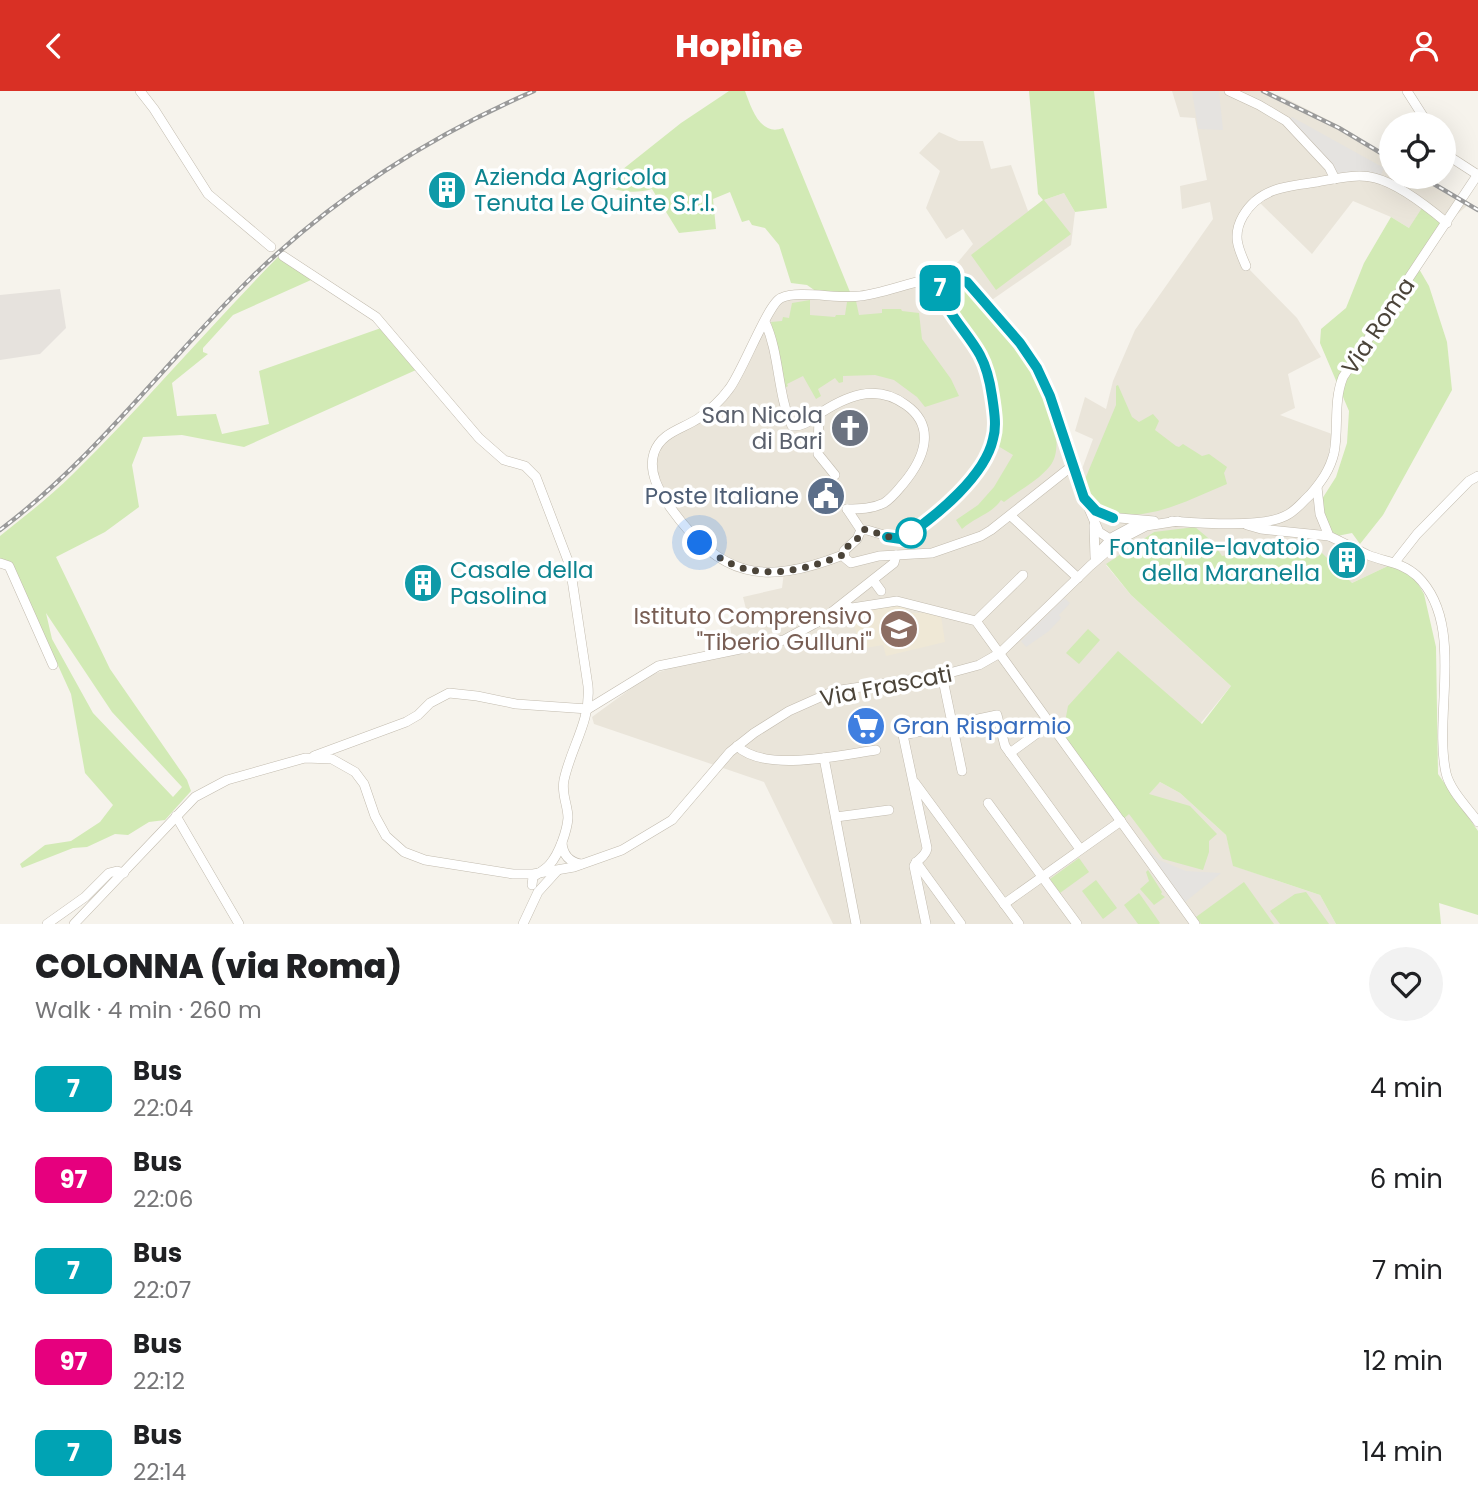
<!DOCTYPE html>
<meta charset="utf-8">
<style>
:root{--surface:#fff;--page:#f2f2f2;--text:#202124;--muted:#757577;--accent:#d93025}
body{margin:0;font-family:Poppins,sans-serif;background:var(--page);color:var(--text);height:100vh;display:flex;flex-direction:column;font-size:26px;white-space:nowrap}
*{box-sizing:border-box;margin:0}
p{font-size:23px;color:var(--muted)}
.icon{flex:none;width:38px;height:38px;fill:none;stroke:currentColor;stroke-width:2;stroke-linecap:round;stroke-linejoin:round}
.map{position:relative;height:833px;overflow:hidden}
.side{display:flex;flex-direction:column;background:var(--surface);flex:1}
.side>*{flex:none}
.badge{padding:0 14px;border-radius:10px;font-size:24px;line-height:46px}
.tools{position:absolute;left:1379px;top:21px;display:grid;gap:14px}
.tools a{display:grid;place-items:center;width:77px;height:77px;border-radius:50%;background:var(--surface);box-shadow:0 7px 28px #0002;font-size:35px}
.you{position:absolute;width:35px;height:35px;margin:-18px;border:5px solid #fff;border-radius:50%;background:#1a73e8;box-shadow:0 0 0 10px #1a73e833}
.map>.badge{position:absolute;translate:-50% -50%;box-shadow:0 0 0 4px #fff}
.round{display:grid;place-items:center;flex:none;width:74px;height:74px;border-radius:37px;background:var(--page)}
.head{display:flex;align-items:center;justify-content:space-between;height:119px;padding:0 35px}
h1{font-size:33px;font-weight:800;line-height:52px}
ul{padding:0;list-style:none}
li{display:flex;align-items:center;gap:21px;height:91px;padding:0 35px}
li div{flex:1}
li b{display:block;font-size:26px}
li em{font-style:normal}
li .badge{min-width:77px;font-weight:700;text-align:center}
header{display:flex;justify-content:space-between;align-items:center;height:91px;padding:0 35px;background:var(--accent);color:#fff;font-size:32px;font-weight:800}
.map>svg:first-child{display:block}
</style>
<header><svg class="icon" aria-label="back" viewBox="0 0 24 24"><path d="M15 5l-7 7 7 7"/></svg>Hopline<svg class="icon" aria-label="person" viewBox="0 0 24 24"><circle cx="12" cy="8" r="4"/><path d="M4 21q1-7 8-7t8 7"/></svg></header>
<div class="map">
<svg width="1478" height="833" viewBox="0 0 1478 833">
<rect width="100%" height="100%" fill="#f6f3ec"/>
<path fill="#eae5da" d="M 1172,0 L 1265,0 L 1283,6 L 1340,35 L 1391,66 L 1391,86 L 1423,86 L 1469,113 L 1447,132 L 1409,137 L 1391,126 L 1353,110 L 1312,163 L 1256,108 L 1238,134 L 1246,175 L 1297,227 L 1321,266 L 1288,283 L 1295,317 L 1280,324 L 1332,343 L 1322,399 L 1327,430 L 1348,452 L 1390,474 L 1352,492 L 1253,459 L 1222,466 L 1213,451 L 1154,441 L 1106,474 L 1131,504 L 1231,595 L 1121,730 L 1160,691 L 1180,702 L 1226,744 L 1234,775 L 1320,804 L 1336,833 L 833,833 L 764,691 L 594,633 L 592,626 L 648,585 L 694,569 L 734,563 L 730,534 L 749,530 L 743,506 L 782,497 L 784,481 L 757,480 L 702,454 L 654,386 L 657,355 L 715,313 L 765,231 L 786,205 L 848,206 L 938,188 L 939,181 L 958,171 L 973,153 L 963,138 L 946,148 L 926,117 L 940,80 L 919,62 L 939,41 L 959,50 L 983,50 L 991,78 L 1011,74 L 1028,120 L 1044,109 L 1064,102 L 1075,121 L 1071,154 L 986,213 L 1029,264 L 1078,389 L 1093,348 L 1075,340 L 1085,306 L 1106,318 L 1113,290 L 1135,239 L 1213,128 L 1210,111 L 1182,118 L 1180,95 L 1207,89 L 1195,27 L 1180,26 Z"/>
<path fill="#e6e2dd" d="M 60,198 L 66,237 L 40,263 L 0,269 L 0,204 Z"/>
<path fill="#efe8d6" d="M 904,513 L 907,522 L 938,522 L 941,524 L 945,551 L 886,565 L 883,554 L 860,558 L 851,520 Z"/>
<g fill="#d2eab5" fill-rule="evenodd">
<path d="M 729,0 L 745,0 C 751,16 760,46 783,37 L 850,201 L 817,201 L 807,194 L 791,192 L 779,154 L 765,137 L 752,134 L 749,129 L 742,131 L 730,101 L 713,108 L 716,138 L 679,142 L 652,98 C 636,103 618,101 603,94 L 681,32 Z"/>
<path d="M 1029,0 L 1094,0 L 1107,117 L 1075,121 L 1064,102 L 1044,109 L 1071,143 L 996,199 L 971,164 L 1043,109 L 1038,103 Z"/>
<path d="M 1422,117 L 1442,132 L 1415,171 L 1429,195 L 1447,251 L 1452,299 L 1383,424 L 1360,453 L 1352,442 L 1337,445 L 1325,434 L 1322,408 L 1336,386 L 1347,352 L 1349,320 L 1320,252 L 1321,238 L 1346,217 L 1364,172 L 1391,126 L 1409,137 Z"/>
<path d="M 279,165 L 311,189 L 233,224 L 203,257 L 203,261 L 208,263 L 172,292 L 177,325 L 216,323 L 222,343 L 269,333 L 259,280 L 381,237 L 416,279 L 244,356 L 182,344 L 143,346 L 132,374 L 139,416 L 105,441 L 56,466 L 110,578 L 187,689 L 191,700 L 165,729 L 149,731 L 128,744 L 115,743 L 87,756 L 73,757 L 22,777 L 20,773 L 45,754 L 71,750 L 100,731 L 113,714 L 85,682 L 71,603 L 32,517 L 0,469 L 0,445 C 25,425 51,405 73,383 C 144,313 209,236 279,165 ZM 46,522 L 112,621 L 182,696 L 173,706 L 93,622 L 52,548 Z"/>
<path d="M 951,190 L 960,191 C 979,212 1001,232 1019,255 C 1036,277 1071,349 1050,375 C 1038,390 1019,399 1004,411 L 1001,409 C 992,423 975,426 962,438 L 956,429 L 978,414 L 994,396 L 1013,364 L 998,355 C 1015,298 976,249 946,206 L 946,195 Z"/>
<path d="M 810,209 L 810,224 L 835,226 L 836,224 L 845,224 L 847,211 L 856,210 L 859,224 L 882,222 L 882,218 L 901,218 L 902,220 L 919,222 L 922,248 L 951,288 L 959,305 L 925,316 L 917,306 L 894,289 L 875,284 L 843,285 L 843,291 L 839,292 L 835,287 L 818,298 L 821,305 L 816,308 L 803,285 L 787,293 L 788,295 L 785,297 L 771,231 L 782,230 L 783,226 L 789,227 L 792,212 Z"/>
<path d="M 1118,294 L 1132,326 L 1139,331 L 1153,323 L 1159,330 L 1155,339 L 1176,355 L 1179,356 L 1183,353 L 1202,365 L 1209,363 L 1227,376 L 1224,382 L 1227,393 C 1193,407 1161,425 1123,424 C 1114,423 1103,423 1096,417 C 1090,412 1087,400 1083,393 L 1116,314 L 1116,295 Z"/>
<path d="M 1195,436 L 1213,451 L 1222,465 L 1253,459 L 1314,454 L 1352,492 L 1390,474 L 1413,484 L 1424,503 L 1436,556 L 1438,683 L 1478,740 L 1478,824 L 1439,812 L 1441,833 L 1336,833 L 1320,804 L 1233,775 L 1226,744 L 1180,702 L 1160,691 L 1149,703 L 1190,715 L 1217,743 L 1209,750 L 1209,761 L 1203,779 L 1163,768 L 1129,723 L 1121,730 L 1062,647 L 1068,615 L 1118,560 L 1202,633 L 1231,595 L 1131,504 L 1106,473 L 1154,441 Z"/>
<path d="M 1088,538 L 1100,549 L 1079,573 L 1066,562 Z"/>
<path d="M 1079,767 L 1089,781 L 1060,802 L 1050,788 Z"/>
<path d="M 1148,779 L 1162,801 L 1161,803 L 1165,806 L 1154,814 L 1140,798 L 1149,790 L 1146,781 Z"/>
<path d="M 1096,789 L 1117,817 L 1103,828 L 1082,800 Z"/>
<path d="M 1244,791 L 1274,833 L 1201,833 L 1196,826 Z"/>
<path d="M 1306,801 L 1329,833 L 1280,833 L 1270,820 L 1295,803 Z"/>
<path d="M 1139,802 L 1160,832 L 1159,833 L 1138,833 L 1124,814 Z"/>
</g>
<g fill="#e5e3e0">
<path d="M 1192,0 L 1219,0 L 1223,39 L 1198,38 Z"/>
<path d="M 1292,26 L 1384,77 L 1381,84 L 1369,81 L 1335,88 L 1286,31 Z"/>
<path d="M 1064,507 L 1070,512 L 1059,524 L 1061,527 L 1049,540 L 1026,556 L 1021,550 Z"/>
<path d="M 1144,754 L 1159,769 L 1186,780 L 1221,782 L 1185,811 Z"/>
</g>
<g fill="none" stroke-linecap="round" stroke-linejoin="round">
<defs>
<g id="minor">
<path d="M 140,0 L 154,18 L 208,103 L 271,156"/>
<path d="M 1229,0 L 1259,14 L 1286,30 L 1329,76 L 1335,88"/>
<path d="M 1407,0 L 1428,33"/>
<path d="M 1444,62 L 1478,84"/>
<path d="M 283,165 L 376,226 L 479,347 L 504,369 L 525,375 L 536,386 L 570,475 L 588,595 C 591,630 571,656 564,689 C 561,703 568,714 568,727 C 567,740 559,763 550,773 C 546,778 539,782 533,786 L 532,794"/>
<path d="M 1246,175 C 1238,157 1232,144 1243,125 C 1259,97 1287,95 1317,91 C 1335,88 1357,82 1375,87 C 1399,93 1428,116 1447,132"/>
<path d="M 765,231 C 780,263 777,303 792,335 C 802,336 809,330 816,325 C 844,306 875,291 906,314 C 937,336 924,368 903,393 C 897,400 892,407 884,412 C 872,418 859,418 847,418"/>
<path d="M 819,323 L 818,363 L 835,384"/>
<path d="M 1317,396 L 1320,423 L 1329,445 C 1342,451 1355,458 1368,464 C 1385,471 1402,471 1417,485 C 1466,532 1433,623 1446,682 C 1450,699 1467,716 1478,731"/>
<path d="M 1087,413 L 1099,441 L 1115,451"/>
<path d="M 847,418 L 861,439"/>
<path d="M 1011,425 L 1078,487"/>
<path d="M 1172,430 C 1199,432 1262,437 1285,425 C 1295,421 1302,411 1310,404 C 1321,391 1330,379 1334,362 C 1339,337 1333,311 1343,286 L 1478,83"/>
<path d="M 1094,434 L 1095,466"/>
<path d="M 1247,434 L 1261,438 L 1329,445"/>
<path d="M 861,439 L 867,439 L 894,447 L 908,445 L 966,394 L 992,352 L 995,330 L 986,279 L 978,260 L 942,206 L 940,196 L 948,187"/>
<path d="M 861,439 L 857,448 L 844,460 L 845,467 L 851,472 L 879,465 L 932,462 L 981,445 L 991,439 L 1072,375"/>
<path d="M 1101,459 L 1113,446 L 1141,431"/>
<path d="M 843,464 C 763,495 721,487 670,416 C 659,400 648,381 654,362 C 661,341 683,338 699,327 C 710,319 721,309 729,298 C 742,282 768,212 781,207 C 798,199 839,208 860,205 C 891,202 934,179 963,189 L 1021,252 L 1037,277 L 1050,305 L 1074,381 L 1090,415 L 1108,426 L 1154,430"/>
<path d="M 1395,471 L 1417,443 L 1469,390 L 1478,385"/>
<path d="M 0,472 L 9,475 L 53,574"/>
<path d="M 873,489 L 881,500"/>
<path d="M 843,514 L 852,517 L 897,510 L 976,530 L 1195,833"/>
<path d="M 976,530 L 1023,484"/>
<path d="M 942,584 L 962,680"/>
<path d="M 737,655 C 765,682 841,664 876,659"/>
<path d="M 1010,662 L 1051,632"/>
<path d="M 314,665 L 406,631 L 418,624 L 430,612 L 449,602 L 477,605 L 516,613 L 588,618 L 658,575 L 784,549 L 823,528 L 894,472 L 896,464"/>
<path d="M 824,667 L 856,833"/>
<path d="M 915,692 L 1019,833"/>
<path d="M 988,712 L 1077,833"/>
<path d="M 176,725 L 239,833"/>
<path d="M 836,726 L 889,719"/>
<path d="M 562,752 C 563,764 569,771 581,773"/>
<path d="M 916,771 L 961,833"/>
<path d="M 1004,813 L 1121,730"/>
<path d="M 47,833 L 85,806 L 109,782 L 117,780 L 124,782"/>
<path d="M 74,833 L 195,706 L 227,689 L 305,667 L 332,668 L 355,681 L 364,693 L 375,725 L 386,745 L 404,761 L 425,769 L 513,783 L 533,783 L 574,776 L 622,759 L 672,729 L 730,661 L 754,642 L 789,620 L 834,600 L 942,584 L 979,574 L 1000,562 L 1090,475 L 1121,448 L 1146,435 L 1178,430"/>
<path d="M 523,833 L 538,801 L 557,780"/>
<path d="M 926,833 L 914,775 C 917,768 926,766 927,757 L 903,644 L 997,624 L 1005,655 L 1080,758"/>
</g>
</defs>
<use href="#minor" stroke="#c2bbae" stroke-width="10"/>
<use href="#minor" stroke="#fff" stroke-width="9"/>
<defs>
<g id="rail">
<path d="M 1263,0 L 1339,37 L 1391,68"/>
<path d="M 1422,86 L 1478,119"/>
<path d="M 0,439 C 96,367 166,270 251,187 C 333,107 430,45 534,0"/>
</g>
</defs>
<use href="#rail" stroke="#9a9a9a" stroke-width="4.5"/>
<use href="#rail" stroke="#fff" stroke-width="2" stroke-dasharray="5" stroke-linecap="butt"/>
</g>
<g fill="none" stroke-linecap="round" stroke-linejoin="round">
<defs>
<path id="line" d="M 887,446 L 901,448 L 908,444 C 937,424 985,385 993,348 C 997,335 994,319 992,305 C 990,291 987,277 980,264 C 968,242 947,223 940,199 L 943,191 L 952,187 L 967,191 L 1020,252 L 1037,277 L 1050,305 L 1084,407 L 1096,420 L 1113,427"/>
</defs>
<use href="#line" stroke="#fff" stroke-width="16"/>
<use href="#line" stroke="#00a3b4" stroke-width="10"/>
<path stroke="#4b4439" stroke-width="7" stroke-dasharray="0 12.6" d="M 700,452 C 745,493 791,484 843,464 L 844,458 L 856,450 L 863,438 C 881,442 896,453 911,442"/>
</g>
<defs>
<symbol id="building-disc" viewBox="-11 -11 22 22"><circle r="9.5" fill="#0f9aa8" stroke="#fff"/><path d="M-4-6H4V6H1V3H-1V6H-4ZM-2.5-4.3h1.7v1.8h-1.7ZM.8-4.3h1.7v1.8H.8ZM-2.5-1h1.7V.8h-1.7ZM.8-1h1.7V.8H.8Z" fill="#fff"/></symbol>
<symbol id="church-disc" viewBox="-11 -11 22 22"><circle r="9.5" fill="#6b7280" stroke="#fff"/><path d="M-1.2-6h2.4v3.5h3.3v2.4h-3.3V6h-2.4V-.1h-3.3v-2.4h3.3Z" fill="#fff"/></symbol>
<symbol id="civic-disc" viewBox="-11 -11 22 22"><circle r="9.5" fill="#5c6f8a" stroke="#fff"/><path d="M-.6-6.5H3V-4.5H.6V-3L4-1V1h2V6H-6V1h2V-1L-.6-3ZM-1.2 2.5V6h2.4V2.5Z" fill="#fff"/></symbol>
<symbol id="school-disc" viewBox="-11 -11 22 22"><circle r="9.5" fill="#8d6e63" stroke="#fff"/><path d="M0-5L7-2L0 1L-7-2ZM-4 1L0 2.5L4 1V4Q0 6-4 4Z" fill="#fff"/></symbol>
<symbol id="supermarket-disc" viewBox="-11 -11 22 22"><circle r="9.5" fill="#3f7fe0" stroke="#fff"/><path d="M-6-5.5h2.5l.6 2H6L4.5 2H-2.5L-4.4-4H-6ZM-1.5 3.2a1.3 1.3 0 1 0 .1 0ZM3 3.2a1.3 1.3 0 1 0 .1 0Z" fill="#fff"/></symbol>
</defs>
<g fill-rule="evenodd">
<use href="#building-disc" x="425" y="77" width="44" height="44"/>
<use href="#church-disc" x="828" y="315" width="44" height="44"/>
<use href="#civic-disc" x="804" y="383" width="44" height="44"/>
<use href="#building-disc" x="1325" y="447" width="44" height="44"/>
<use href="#building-disc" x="401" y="470" width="44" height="44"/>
<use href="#school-disc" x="877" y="516" width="44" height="44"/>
<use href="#supermarket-disc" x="844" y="613" width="44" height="44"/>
</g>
<circle fill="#fff" stroke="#00a3b4" stroke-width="3.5" cx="911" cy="442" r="14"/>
<g text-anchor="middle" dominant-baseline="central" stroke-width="7" stroke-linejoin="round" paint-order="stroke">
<g font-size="23" fill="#0d838f" stroke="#fff" text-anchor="start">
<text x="474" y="86">Azienda Agricola<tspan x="474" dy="26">Tenuta Le Quinte S.r.l.</tspan></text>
<text x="1320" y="456" text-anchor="end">Fontanile-lavatoio<tspan x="1320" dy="26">della Maranella</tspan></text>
<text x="450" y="479">Casale della<tspan x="450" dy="26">Pasolina</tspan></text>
</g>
<g font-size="23" fill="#4b4439" stroke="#fff">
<text transform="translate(1378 235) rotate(-56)">Via Roma</text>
<text transform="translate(886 595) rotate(-11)">Via Frascati</text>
</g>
<g font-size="23" fill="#5b616d" stroke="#fff" text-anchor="end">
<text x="823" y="324">San Nicola<tspan x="823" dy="26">di Bari</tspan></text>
</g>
<g font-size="23" fill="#4e5e75" stroke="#fff" text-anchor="end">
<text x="799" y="405">Poste Italiane</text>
</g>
<g font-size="23" fill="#785e54" stroke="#fff" text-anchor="end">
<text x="872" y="525">Istituto Comprensivo<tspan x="872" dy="26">"Tiberio Gulluni"</tspan></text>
</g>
<g font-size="23" fill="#366cbe" stroke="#fff" text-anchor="start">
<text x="893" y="635">Gran Risparmio</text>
</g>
</g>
</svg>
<div class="tools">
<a><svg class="icon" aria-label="locate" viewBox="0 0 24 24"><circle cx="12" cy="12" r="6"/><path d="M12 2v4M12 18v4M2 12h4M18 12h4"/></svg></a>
</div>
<div class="you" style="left:700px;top:452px"></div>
<b class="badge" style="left:940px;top:197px;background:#00a3b4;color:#fff">7</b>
</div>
<section class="side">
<div class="head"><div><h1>COLONNA (via Roma)</h1><p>Walk · 4 min · 260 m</p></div><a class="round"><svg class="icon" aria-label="heart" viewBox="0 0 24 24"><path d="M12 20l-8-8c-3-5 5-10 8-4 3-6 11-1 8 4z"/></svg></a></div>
<ul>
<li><span class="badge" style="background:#00a3b4;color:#fff">7</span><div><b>Bus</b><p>22:04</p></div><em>4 min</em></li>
<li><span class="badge" style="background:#e6007e;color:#fff">97</span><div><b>Bus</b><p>22:06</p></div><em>6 min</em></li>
<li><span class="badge" style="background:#00a3b4;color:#fff">7</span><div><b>Bus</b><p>22:07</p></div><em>7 min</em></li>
<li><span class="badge" style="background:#e6007e;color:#fff">97</span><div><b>Bus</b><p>22:12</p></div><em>12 min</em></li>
<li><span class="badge" style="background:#00a3b4;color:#fff">7</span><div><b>Bus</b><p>22:14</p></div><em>14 min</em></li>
</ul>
</section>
